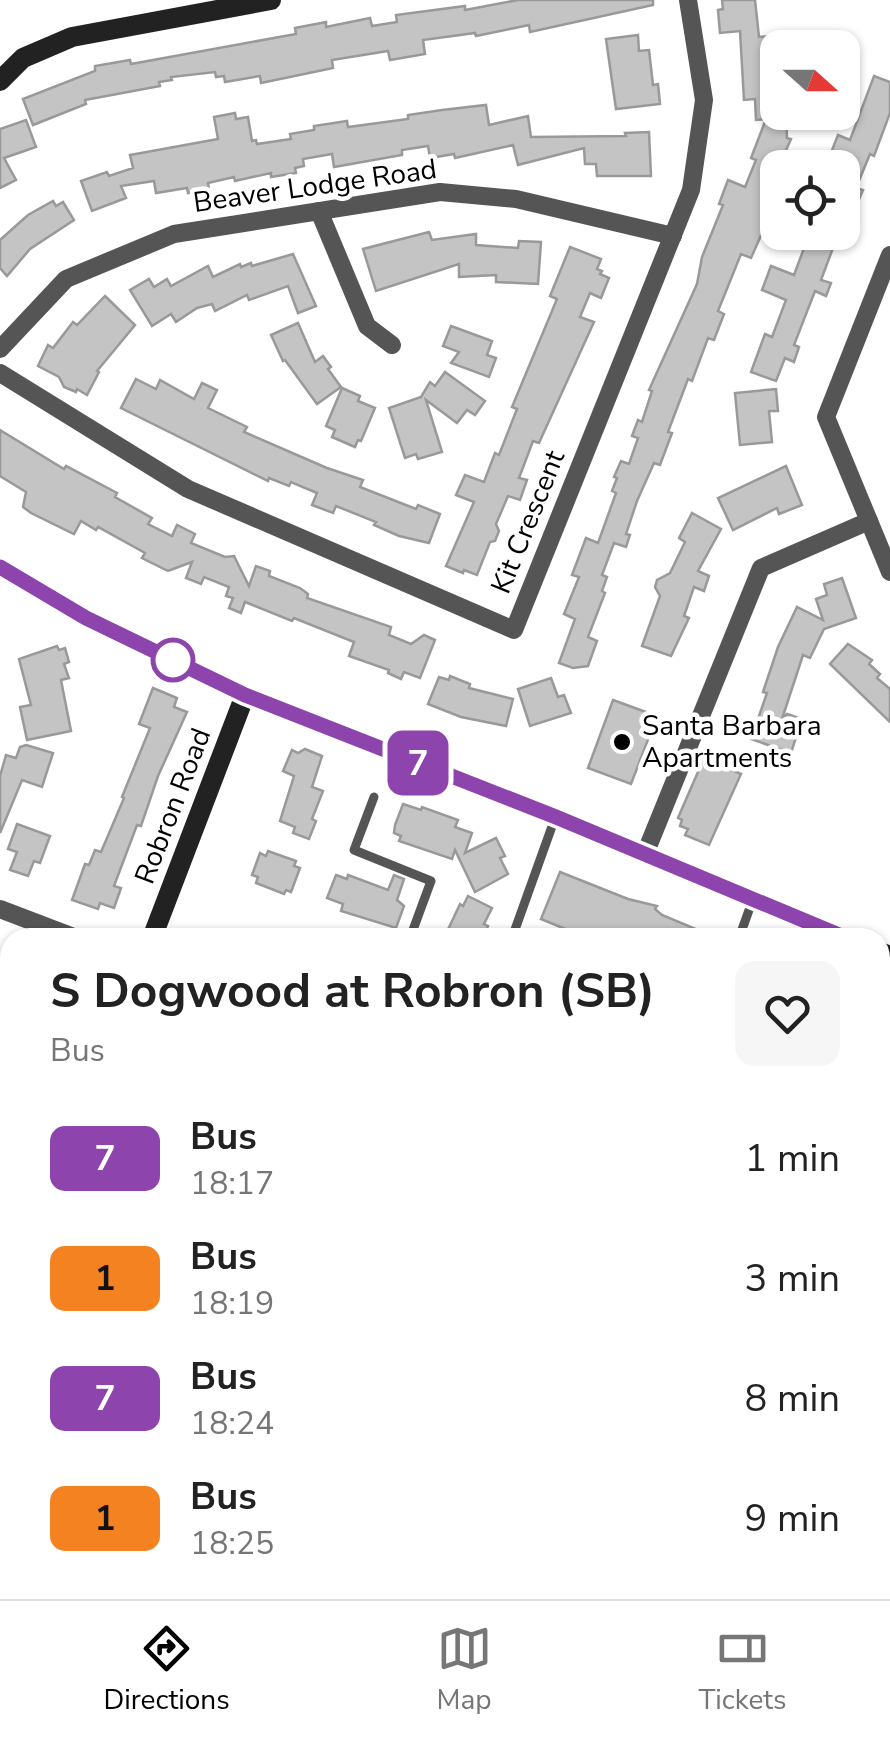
<!DOCTYPE html>
<style>
:root{--surface:#fff;--page:#f6f6f6;--text:#222;--muted:#767676;--line:#e0e0e0;--accent:#000}
body{margin:0;font-family:"Nunito Sans",sans-serif;background:var(--page);color:var(--text);height:100vh;display:flex;flex-direction:column;font-size:38px;white-space:nowrap}
*{box-sizing:border-box;margin:0}
p{font-size:32px;color:var(--muted)}
.icon{flex:none;width:55px;height:55px;fill:none;stroke:currentColor;stroke-width:2;stroke-linecap:round;stroke-linejoin:round}
.map{position:relative;flex:1;overflow:hidden}
.panel{position:absolute;left:0px;top:928px;width:890px;height:672px;display:flex;flex-direction:column;background:var(--surface);border-radius:30px 30px 0 0;box-shadow:0 2px 8px #0004}
.panel>*{flex:none}
.badge{padding:0 20px;border-radius:15px;font-size:35px;line-height:65px}
.needle{width:65px;rotate:111deg}
.fabs{position:absolute;left:760px;top:30px;display:grid;gap:20px}
.fabs a{display:grid;place-items:center;width:100px;height:100px;border-radius:20px;background:var(--surface);box-shadow:0 2px 8px #0004;font-size:50px}
.map>.badge{position:absolute;translate:-50% -50%;box-shadow:0 0 0 5px #fff}
.round{display:grid;place-items:center;flex:none;width:105px;height:105px;border-radius:20px;background:var(--page)}
.summary{display:flex;align-items:center;justify-content:space-between;height:170px;padding:0 50px}
h1{font-size:48px;font-weight:700;line-height:75px}
ul{padding:0;list-style:none}
li{display:flex;align-items:center;gap:30px;height:120px;padding:0 50px}
li div{flex:1}
li b{display:block;font-size:38px}
li em{font-style:normal}
li .badge{min-width:110px;font-weight:700;text-align:center}
.menu{display:flex;justify-content:space-around;align-items:center;height:140px;border-top:2px solid var(--line);background:var(--surface);font-size:28px;color:var(--muted)}
.menu a{display:grid;justify-items:center;gap:5px}
.menu .on{color:var(--accent)}
.map>svg:first-child{display:block}
</style>
<div class="map">
<svg width="890" height="1599" viewBox="0 0 890 1599">
<rect width="100%" height="100%" fill="#fff"/>
<path fill="#dcdcdc" d="M 880,1465 L 890,1469 L 890,1599 L 718,1599 L 722,1590 L 880,1590 Z"/>
<g fill="#c4c4c4" stroke="#999" stroke-width="2.5">
<path d="M 518,0 L 653,0 L 653,5 L 530,32 L 529,25 L 476,36 L 475,33 L 423,40 L 425,54 L 390,60 L 388,51 L 332,60 L 333,68 L 261,83 L 260,76 L 225,82 L 224,76 L 216,77 L 215,72 L 171,77 L 172,80 L 159,82 L 160,86 L 85,100 L 86,104 L 33,125 L 23,99 L 95,71 L 95,66 L 130,60 L 131,64 L 296,34 L 295,28 L 326,22 L 326,27 L 370,18 L 372,26 L 397,22 L 396,15 L 465,6 L 465,10 Z"/>
<path d="M 722,0 L 755,0 L 759,37 L 778,35 L 778,112 L 786,112 L 787,138 L 791,139 L 778,168 L 778,196 L 766,224 L 751,258 L 741,254 L 718,311 L 724,314 L 714,340 L 708,338 L 692,381 L 688,379 L 668,432 L 672,433 L 660,465 L 654,463 L 637,501 L 626,534 L 630,535 L 626,547 L 614,543 L 602,575 L 607,577 L 602,591 L 605,593 L 588,637 L 597,641 L 588,666 L 573,668 L 559,663 L 575,619 L 564,614 L 579,577 L 572,575 L 586,538 L 598,543 L 616,493 L 612,491 L 617,478 L 614,477 L 621,461 L 629,464 L 638,438 L 632,436 L 638,420 L 642,422 L 652,391 L 649,390 L 697,284 L 702,257 L 723,205 L 719,204 L 728,180 L 745,187 L 756,160 L 751,158 L 766,119 L 756,120 L 755,99 L 744,100 L 740,31 L 720,33 L 718,10 L 723,9 Z"/>
<path d="M 638,35 L 639,51 L 649,50 L 653,85 L 658,84 L 660,104 L 616,109 L 606,39 Z"/>
<path d="M 874,76 L 890,82 L 890,113 L 874,156 L 870,154 L 856,188 L 863,190 L 844,234 L 842,168 L 825,168 L 838,135 L 850,140 Z"/>
<path d="M 486,105 L 489,125 L 528,116 L 531,137 L 626,136 L 625,133 L 649,132 L 651,176 L 597,176 L 596,164 L 585,164 L 584,148 L 518,165 L 513,145 L 455,158 L 454,154 L 430,158 L 428,146 L 402,150 L 402,155 L 334,167 L 332,154 L 303,159 L 304,166 L 295,168 L 296,173 L 271,177 L 271,173 L 235,181 L 234,177 L 208,183 L 209,189 L 188,193 L 187,188 L 156,193 L 154,181 L 121,186 L 126,198 L 92,211 L 81,181 L 107,172 L 109,176 L 133,168 L 130,155 L 218,139 L 214,117 L 235,113 L 236,119 L 248,117 L 252,141 L 256,140 L 257,144 L 291,139 L 290,134 L 314,130 L 314,126 L 347,121 L 348,127 L 408,119 L 408,115 L 442,110 Z"/>
<path d="M 26,120 L 36,147 L 4,158 L 16,180 L 0,188 L 0,129 Z"/>
<path d="M 53,201 L 56,206 L 63,202 L 74,220 L 30,249 L 7,276 L 0,268 L 0,240 L 28,215 Z"/>
<path d="M 429,232 L 432,240 L 476,234 L 476,245 L 518,248 L 519,241 L 541,242 L 538,284 L 496,282 L 496,275 L 459,277 L 459,264 L 376,291 L 363,249 Z"/>
<path d="M 810,232 L 839,232 L 821,280 L 831,283 L 826,296 L 815,291 L 794,345 L 799,347 L 794,362 L 785,358 L 776,381 L 751,372 L 765,334 L 772,337 L 786,300 L 762,290 L 771,266 L 794,275 Z"/>
<path d="M 570,247 L 601,259 L 597,269 L 602,271 L 600,274 L 609,278 L 601,298 L 590,293 L 580,317 L 594,322 L 539,443 L 533,441 L 519,478 L 527,480 L 520,500 L 508,496 L 496,524 L 499,531 L 495,541 L 490,542 L 477,575 L 464,570 L 463,573 L 446,566 L 474,502 L 456,495 L 465,475 L 484,482 L 495,453 L 499,455 L 517,409 L 512,407 L 557,299 L 550,296 Z"/>
<path d="M 293,254 L 316,306 L 298,313 L 288,286 L 249,300 L 247,295 L 215,311 L 212,304 L 197,308 L 176,322 L 171,314 L 152,326 L 130,290 L 149,279 L 154,287 L 167,279 L 171,286 L 208,266 L 213,277 L 240,264 L 241,267 L 251,263 L 252,266 Z"/>
<path d="M 105,296 L 135,325 L 97,371 L 99,372 L 87,395 L 77,389 L 76,392 L 64,387 L 59,377 L 38,366 L 48,345 L 53,348 L 73,322 L 77,325 Z"/>
<path d="M 298,323 L 315,362 L 323,356 L 331,367 L 328,369 L 341,387 L 317,404 L 285,360 L 283,361 L 271,335 Z"/>
<path d="M 451,326 L 492,341 L 487,355 L 496,358 L 489,377 L 451,363 L 459,352 L 443,346 Z"/>
<path d="M 445,372 L 485,401 L 475,415 L 467,410 L 457,423 L 426,400 L 442,452 L 418,459 L 416,454 L 405,458 L 389,408 L 421,397 L 430,382 L 435,386 Z"/>
<path d="M 136,379 L 156,389 L 160,380 L 194,399 L 202,383 L 217,390 L 208,408 L 247,427 L 244,432 L 327,468 L 363,480 L 360,487 L 416,509 L 418,505 L 440,514 L 429,543 L 399,536 L 374,525 L 376,522 L 336,506 L 333,513 L 312,505 L 317,493 L 291,482 L 289,486 L 269,478 L 268,481 L 121,408 Z"/>
<path d="M 342,388 L 360,396 L 358,401 L 375,408 L 361,441 L 358,440 L 355,447 L 332,437 L 335,430 L 326,426 Z"/>
<path d="M 776,389 L 778,411 L 769,411 L 772,442 L 740,445 L 735,393 Z"/>
<path d="M 0,430 L 64,469 L 66,466 L 117,493 L 115,497 L 152,518 L 148,524 L 172,536 L 177,525 L 195,534 L 191,543 L 225,557 L 234,556 L 249,586 L 256,566 L 270,571 L 269,576 L 300,588 L 308,594 L 307,598 L 391,627 L 389,635 L 411,644 L 424,635 L 435,640 L 420,678 L 404,672 L 401,679 L 388,673 L 389,670 L 349,656 L 354,642 L 294,618 L 292,621 L 245,602 L 241,613 L 229,608 L 233,598 L 226,596 L 229,587 L 204,577 L 201,584 L 186,578 L 192,562 L 168,571 L 142,558 L 145,553 L 98,527 L 96,530 L 81,521 L 74,534 L 31,513 L 23,507 L 26,492 L 0,476 Z"/>
<path d="M 786,466 L 802,505 L 779,514 L 777,508 L 733,530 L 718,498 Z"/>
<path d="M 692,513 L 721,529 L 698,571 L 709,576 L 704,591 L 694,587 L 684,616 L 689,618 L 671,656 L 642,646 L 660,596 L 655,587 L 657,580 L 670,573 L 685,542 L 679,538 Z"/>
<path d="M 842,578 L 856,618 L 824,629 L 810,658 L 803,655 L 782,719 L 787,714 L 802,719 L 791,753 L 751,739 L 767,693 L 763,692 L 778,647 L 797,607 L 823,620 L 816,599 L 827,595 L 824,584 Z"/>
<path d="M 848,644 L 872,660 L 869,664 L 880,674 L 877,678 L 890,689 L 890,722 L 830,664 Z"/>
<path d="M 57,646 L 59,650 L 65,648 L 69,662 L 64,664 L 69,678 L 61,680 L 71,731 L 27,740 L 20,707 L 31,705 L 19,659 Z"/>
<path d="M 450,676 L 470,684 L 469,688 L 513,699 L 506,726 L 461,717 L 428,704 L 439,677 L 449,680 Z"/>
<path d="M 551,678 L 558,697 L 564,695 L 571,713 L 530,726 L 518,689 Z"/>
<path d="M 153,688 L 177,698 L 174,707 L 187,712 L 158,776 L 141,826 L 137,825 L 114,886 L 121,888 L 114,908 L 100,903 L 98,909 L 72,900 L 85,864 L 89,865 L 95,850 L 101,852 L 124,798 L 122,797 L 150,728 L 139,724 Z"/>
<path d="M 613,700 L 657,716 L 631,784 L 588,768 Z"/>
<path d="M 26,745 L 53,753 L 42,787 L 22,780 L 0,833 L 0,776 L 6,755 L 16,758 L 20,747 Z"/>
<path d="M 305,749 L 322,756 L 312,787 L 323,791 L 312,819 L 316,821 L 309,839 L 293,833 L 295,827 L 280,821 L 294,776 L 283,771 L 292,750 L 298,753 Z"/>
<path d="M 704,758 L 741,774 L 709,845 L 685,835 L 688,829 L 680,826 L 682,820 L 678,818 Z"/>
<path d="M 403,804 L 421,810 L 422,807 L 458,820 L 455,827 L 472,833 L 465,853 L 496,838 L 505,856 L 500,858 L 508,874 L 475,892 L 455,850 L 452,859 L 399,841 L 401,836 L 394,833 L 395,825 Z"/>
<path d="M 17,824 L 50,836 L 40,863 L 34,861 L 28,876 L 10,870 L 17,852 L 8,849 Z"/>
<path d="M 268,851 L 296,861 L 294,866 L 300,868 L 291,892 L 286,890 L 284,894 L 256,883 L 258,877 L 252,875 L 260,853 L 266,856 Z"/>
<path d="M 560,872 L 628,899 L 657,906 L 655,909 L 662,915 L 717,938 L 587,938 L 541,919 Z"/>
<path d="M 336,875 L 347,879 L 348,875 L 388,890 L 394,875 L 404,879 L 397,900 L 404,906 L 396,928 L 341,911 L 343,904 L 327,898 Z"/>
<path d="M 468,896 L 492,908 L 484,924 L 488,926 L 483,938 L 444,938 L 460,904 L 463,906 Z"/>
</g>
<g fill="none" stroke-linecap="round" stroke-linejoin="round">
<g stroke="#555" stroke-width="9">
<path d="M 374,797 L 354,850 L 431,881 L 410,938"/>
<path d="M 512,938 L 555,818"/>
<path d="M 739,938 L 753,899"/>
</g>
<g stroke="#555" stroke-width="18">
<path d="M 319,211 L 367,326 L 392,345"/>
<path d="M 0,349 L 66,279 L 174,234 L 440,192 L 516,199 L 673,236"/>
<path d="M 0,373 L 188,489 L 514,630 L 691,190 L 704,100 L 688,0"/>
<path d="M 869,521 L 890,572"/>
<path d="M 645,854 L 761,568 L 869,521 L 826,417 L 890,255"/>
<path d="M 0,909 L 76,938"/>
<path d="M 0,1596 L 9,1599"/>
</g>
<g stroke="#222" stroke-width="20">
<path d="M 0,81 L 23,58 L 72,37 L 271,0"/>
<path d="M 0,567 L 86,618 L 245,695 L 556,817 L 846,938"/>
<path d="M 152,938 L 245,695"/>
<path d="M 880,952 L 890,956"/>
<path d="M 0,1339 L 10,1313"/>
</g>
</g>
<g fill="none" stroke-linecap="round" stroke-linejoin="round">
<defs>
<path id="line" d="M 0,567 L 86,618 L 245,695 L 556,817 L 846,938"/>
</defs>
<use href="#line" stroke="#fff" stroke-width="22"/>
<use href="#line" stroke="#8e44ad" stroke-width="15"/>
</g>
<circle fill="#fff" stroke="#8e44ad" stroke-width="5" cx="173" cy="660" r="20"/>
<circle fill="#000" stroke="#fff" stroke-width="4" cx="622" cy="742" r="10"/>
<g text-anchor="middle" dominant-baseline="central" stroke-width="9" stroke-linejoin="round" paint-order="stroke">
<g font-size="28" fill="#000" stroke="#fff">
<text transform="translate(315 186) rotate(-8)">Beaver Lodge Road</text>
<text transform="translate(528 522) rotate(-68)">Kit Crescent</text>
<text transform="translate(173 806) rotate(-69)">Robron Road</text>
</g>
<g font-size="28" fill="#000" stroke="#fff" text-anchor="start">
<text x="642" y="726">Santa Barbara<tspan x="642" dy="32">Apartments</tspan></text>
</g>
</g>
</svg>
<div class="fabs">
<a><svg class="needle" viewBox="-14 -14 28 28"><path d="M0-13l5 13h-10z" fill="#e53935"/><path d="M0 13l5-13h-10z" fill="#767676"/></svg></a>
<a><svg class="icon" aria-label="locate" viewBox="0 0 24 24"><circle cx="12" cy="12" r="6"/><path d="M12 2v4M12 18v4M2 12h4M18 12h4"/></svg></a>
</div>
<b class="badge" style="left:418px;top:763px;background:#8e44ad;color:#fff">7</b>
<section class="panel">
<div class="summary"><div><h1>S Dogwood at Robron (SB)</h1><p>Bus</p></div><a class="round"><svg class="icon" aria-label="heart" viewBox="0 0 24 24"><path d="M12 20l-8-8c-3-5 5-10 8-4 3-6 11-1 8 4z"/></svg></a></div>
<ul>
<li><span class="badge" style="background:#8e44ad;color:#fff">7</span><div><b>Bus</b><p>18:17</p></div><em>1 min</em></li>
<li><span class="badge" style="background:#f58220;color:#111">1</span><div><b>Bus</b><p>18:19</p></div><em>3 min</em></li>
<li><span class="badge" style="background:#8e44ad;color:#fff">7</span><div><b>Bus</b><p>18:24</p></div><em>8 min</em></li>
<li><span class="badge" style="background:#f58220;color:#111">1</span><div><b>Bus</b><p>18:25</p></div><em>9 min</em></li>
</ul>
</section>
</div>
<nav class="menu">
<a class="on"><svg class="icon" aria-label="directions" viewBox="0 0 24 24"><path d="M12 3l9 9-9 9-9-9zM9 14v-3h6M13 9l2 2-2 2"/></svg>Directions</a>
<a><svg class="icon" aria-label="map" viewBox="0 0 24 24"><path d="M3 6l6-2 6 2 6-2v14l-6 2-6-2-6 2zM9 4v14M15 6v14"/></svg>Map</a>
<a><svg class="icon" aria-label="tickets" viewBox="0 0 24 24"><path d="M3 7h18v10H3zM15 7v10"/></svg>Tickets</a>
</nav>
